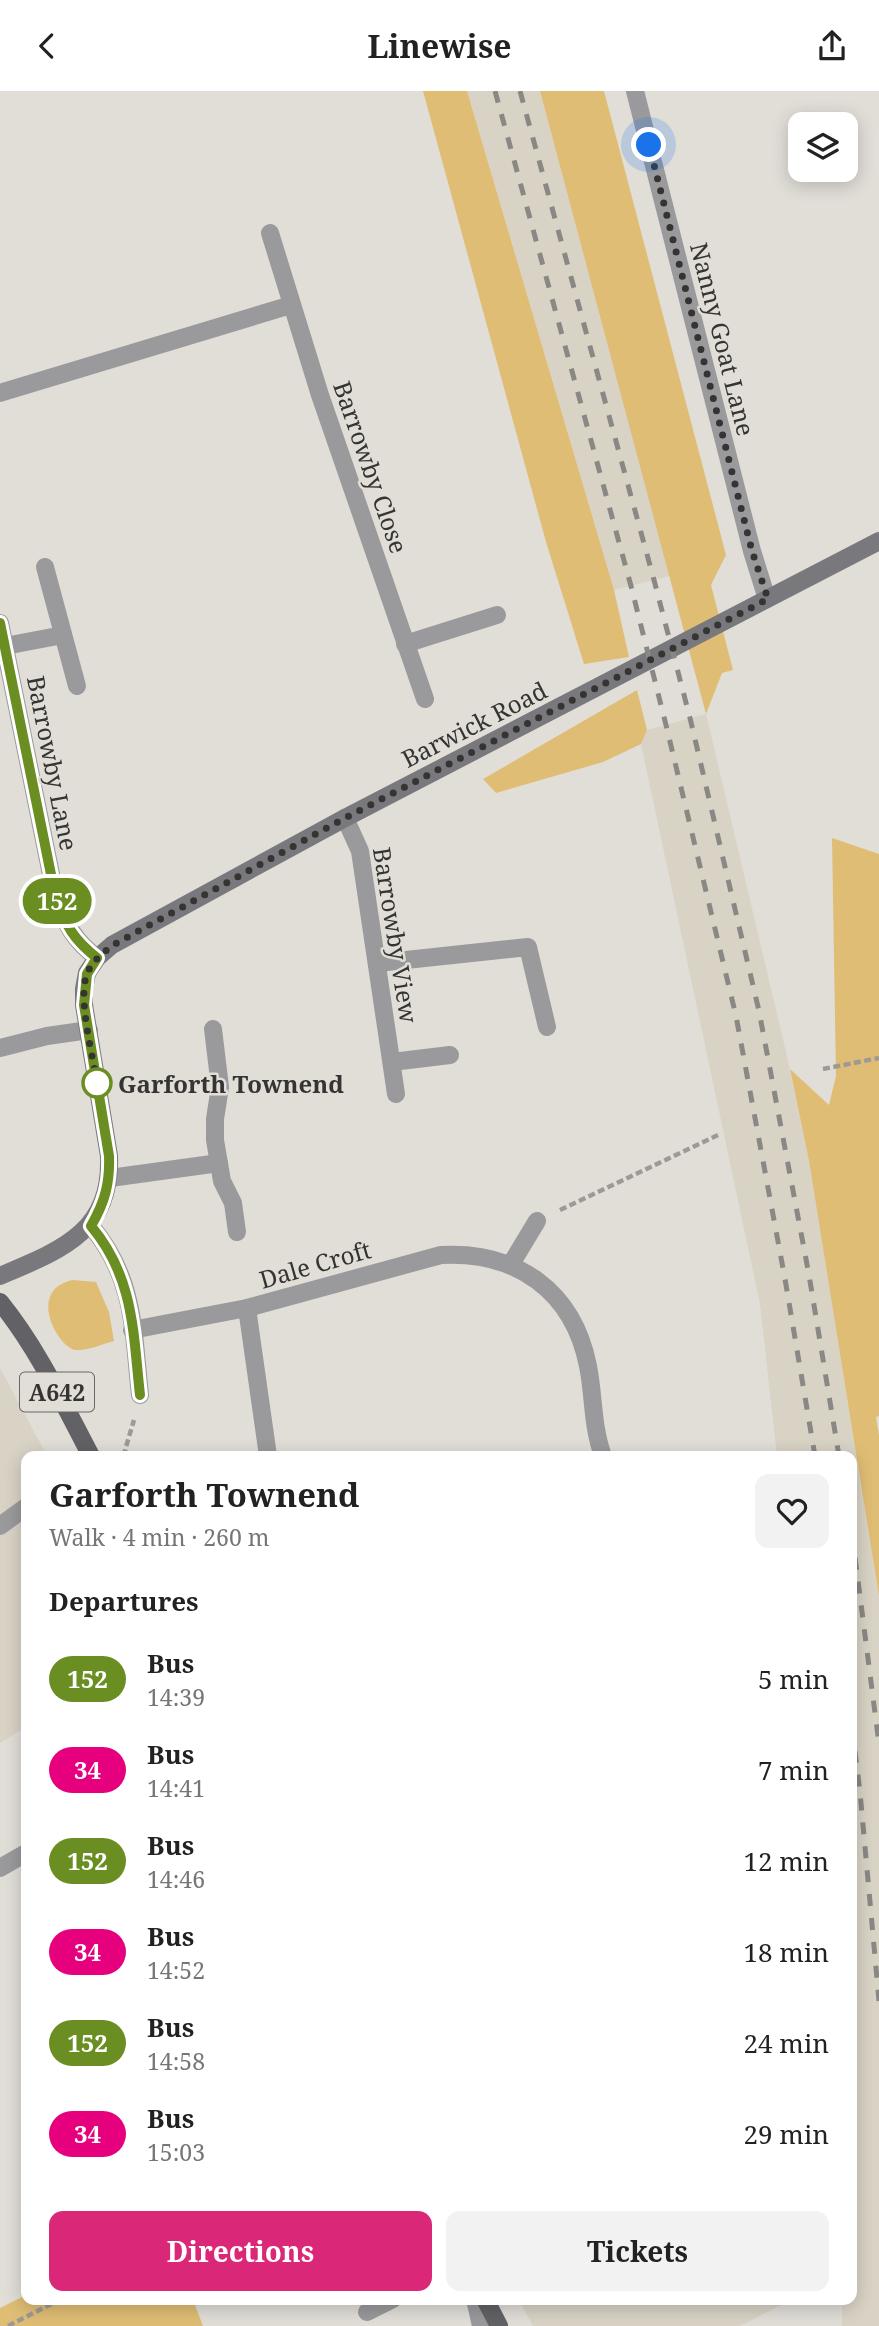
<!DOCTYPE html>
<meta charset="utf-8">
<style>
:root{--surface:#fff;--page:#f2f2f2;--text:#222;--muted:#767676;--accent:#db2777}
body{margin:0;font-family:"Noto Serif",serif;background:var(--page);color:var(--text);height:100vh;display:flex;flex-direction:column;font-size:26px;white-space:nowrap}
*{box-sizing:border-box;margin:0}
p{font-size:23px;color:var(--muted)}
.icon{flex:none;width:38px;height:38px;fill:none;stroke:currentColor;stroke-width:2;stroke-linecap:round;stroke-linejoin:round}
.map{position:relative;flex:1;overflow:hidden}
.details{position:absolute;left:21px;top:1360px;width:836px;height:854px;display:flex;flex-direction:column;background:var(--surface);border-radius:14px;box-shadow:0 4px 18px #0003}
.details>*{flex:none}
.badge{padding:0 14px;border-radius:23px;font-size:24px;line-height:46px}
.fabs{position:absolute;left:788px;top:21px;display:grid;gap:14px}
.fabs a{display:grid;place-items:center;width:70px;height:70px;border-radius:14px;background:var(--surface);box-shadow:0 4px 18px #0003;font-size:35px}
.you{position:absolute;width:35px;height:35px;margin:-18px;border:5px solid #fff;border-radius:50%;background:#1a73e8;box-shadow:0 0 0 10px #1a73e833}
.map>.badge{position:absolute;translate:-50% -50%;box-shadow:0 0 0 4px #fff}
h2{padding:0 28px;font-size:26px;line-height:63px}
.round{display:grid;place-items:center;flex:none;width:74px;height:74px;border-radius:14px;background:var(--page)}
.headline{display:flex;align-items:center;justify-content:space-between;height:119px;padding:0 28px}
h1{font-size:33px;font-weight:700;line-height:52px}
.action{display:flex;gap:14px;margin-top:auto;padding:14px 28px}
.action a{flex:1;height:80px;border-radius:14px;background:var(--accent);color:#fff;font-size:28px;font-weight:700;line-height:80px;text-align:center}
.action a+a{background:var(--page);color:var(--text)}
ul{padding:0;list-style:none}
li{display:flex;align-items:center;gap:21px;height:91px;padding:0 28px}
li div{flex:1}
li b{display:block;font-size:26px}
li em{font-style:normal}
li .badge{min-width:77px;font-weight:700;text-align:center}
header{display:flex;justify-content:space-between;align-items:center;height:91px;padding:0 28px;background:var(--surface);font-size:32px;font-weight:700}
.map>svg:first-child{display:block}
</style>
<header><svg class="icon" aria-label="back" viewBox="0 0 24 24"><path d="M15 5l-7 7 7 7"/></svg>Linewise<svg class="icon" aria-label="share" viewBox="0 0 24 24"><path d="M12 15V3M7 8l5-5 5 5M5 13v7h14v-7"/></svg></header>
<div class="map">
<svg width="879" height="2235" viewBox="0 0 879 2235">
<rect width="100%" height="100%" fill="#e1ded8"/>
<g fill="#d9d3c6">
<path d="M 467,0 L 540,0 L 670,485 L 614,499 Z"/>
<path d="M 706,623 L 786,961 L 809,1070 L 879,1505 L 879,2235 L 842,2235 L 842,2209 L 852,2208 L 852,1365 L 777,1365 L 760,1213 L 641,653 L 647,639 Z"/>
<path d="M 0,1277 L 47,1365 L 26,1365 L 26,1636 L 0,1652 Z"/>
<path d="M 519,2209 L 791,2209 L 740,2235 L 533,2235 Z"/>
</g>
<g fill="#dfbd74">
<path d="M 423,0 L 467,0 L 614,499 L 629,566 L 584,573 L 546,451 Z"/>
<path d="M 540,0 L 604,0 L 726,464 L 711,494 L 733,579 L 722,582 L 706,623 Z"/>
<path d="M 637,599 L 647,639 L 641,653 L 603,671 L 496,702 L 483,688 Z"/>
<path d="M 832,747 L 879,763 L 879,1325 L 876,1326 L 879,1344 L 879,1505 L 809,1070 L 790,978 L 829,1014 L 836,985 Z"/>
<path d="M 73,1189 L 96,1191 L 109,1221 L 114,1250 C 103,1253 87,1260 76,1259 C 59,1258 25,1199 73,1189 Z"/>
<path d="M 26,2204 L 26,2208 L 193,2209 L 203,2235 L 0,2235 L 0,2217 Z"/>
</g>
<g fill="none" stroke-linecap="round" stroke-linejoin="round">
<g stroke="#9d9a96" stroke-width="4.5" stroke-dasharray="7 3.5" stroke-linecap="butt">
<path d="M 823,978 L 879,967"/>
<path d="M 560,1119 L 718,1044"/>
<path d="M 127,1365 L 125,1359 L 134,1329"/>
<path d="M 8,2235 L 61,2208"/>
</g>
<g stroke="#9a9a9d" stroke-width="18">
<path d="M 45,476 L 77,595"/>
<path d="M 5,555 L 63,544"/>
<path d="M 213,938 L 220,996 L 215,1028 L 215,1049 L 222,1090 L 233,1112 L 237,1141"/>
<path d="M 0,957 L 47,945 L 89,939"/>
<path d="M 110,1087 L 219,1072"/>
<path d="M 247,1217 L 268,1365"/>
<path d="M 0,1435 L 26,1416"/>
<path d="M 367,2221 L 393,2208"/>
</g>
<g stroke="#9a9a9d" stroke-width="18">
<path d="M 635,0 L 752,460 L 767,508"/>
<path d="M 270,142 L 320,304 L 425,608"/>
<path d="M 0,302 L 291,214"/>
<path d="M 0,532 L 56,808 C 67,835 73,848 97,867"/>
<path d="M 405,553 L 497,524"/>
<path d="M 345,727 L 360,760 L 396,1003"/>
<path d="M 378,872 L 528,856 L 547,936"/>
<path d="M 392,971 L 450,964"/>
<path d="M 91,1135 C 135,1187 133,1240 140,1304"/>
<path d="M 511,1173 L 537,1130"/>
<path d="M 132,1239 L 247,1217 L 441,1164 C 516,1160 573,1199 588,1275 C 594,1305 592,1335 603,1365"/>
<path d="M 0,1777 L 26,1762"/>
<path d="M 475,2208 L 481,2235"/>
</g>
<path stroke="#79797d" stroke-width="18" d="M 0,1185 C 61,1159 112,1141 109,1065 L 84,914 L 84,898 L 87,882 L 97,867 L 112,854 L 345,727 L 879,450"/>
<g stroke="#626266" stroke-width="18">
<path d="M 0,1211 C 38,1258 63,1312 91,1365"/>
<path d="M 485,2208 L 499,2235"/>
</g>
<g stroke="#8a8884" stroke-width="5" stroke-dasharray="12 12" stroke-linecap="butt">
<path d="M 495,0 L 631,495 L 666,634 L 736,925 L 785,1188 L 815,1365"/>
<path d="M 520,0 L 654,489 L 690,627 L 759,920 L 809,1184 L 839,1365"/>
<path d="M 852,1443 L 879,1653"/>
<path d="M 852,1636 L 860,1701 L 879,1910"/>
</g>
</g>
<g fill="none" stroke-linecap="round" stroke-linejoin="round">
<defs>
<path id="line" d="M 0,532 L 56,808 C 67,836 73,848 97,867 L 87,883 L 84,914 L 109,1065 C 110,1092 105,1111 91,1135 C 134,1186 133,1241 140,1304"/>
</defs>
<use href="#line" stroke="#fff" stroke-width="16"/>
<use href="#line" stroke="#6b8e23" stroke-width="10"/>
<path stroke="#353432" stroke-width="7" stroke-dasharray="0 12.6" d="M 97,992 L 98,997 C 94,969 77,908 87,883 C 92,870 103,862 113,854 L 345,727 L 768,508 L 752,460 L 649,54"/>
</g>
<circle fill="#fff" stroke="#6b8e23" stroke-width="3.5" cx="97" cy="992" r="14"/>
<g text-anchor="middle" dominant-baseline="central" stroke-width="5" stroke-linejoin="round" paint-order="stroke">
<rect fill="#e1ded8" stroke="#696764" stroke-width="2" x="20" y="1281.5" width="74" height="39" rx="5"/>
<g font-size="23" font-weight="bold" fill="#353432">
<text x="57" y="1301">A642</text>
</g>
<g font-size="24" fill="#353432" stroke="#e1ded8">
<text transform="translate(723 248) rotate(76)">Nanny Goat Lane</text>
<text transform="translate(371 376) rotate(71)">Barrowby Close</text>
<text transform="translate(474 633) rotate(-27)">Barwick Road</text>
<text transform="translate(53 672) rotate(79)">Barrowby Lane</text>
<text transform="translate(396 844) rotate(81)">Barrowby View</text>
<text transform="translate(315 1173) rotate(-16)">Dale Croft</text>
</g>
<g font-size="24" font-weight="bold" fill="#353432" stroke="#e1ded8" text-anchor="start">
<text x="118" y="992">Garforth Townend</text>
</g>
</g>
</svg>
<div class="fabs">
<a><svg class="icon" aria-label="layers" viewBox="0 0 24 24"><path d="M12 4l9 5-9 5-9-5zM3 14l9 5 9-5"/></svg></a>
</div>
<div class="you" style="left:649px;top:54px"></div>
<b class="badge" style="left:57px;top:810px;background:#6b8e23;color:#fff">152</b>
<section class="details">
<div class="headline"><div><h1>Garforth Townend</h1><p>Walk · 4 min · 260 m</p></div><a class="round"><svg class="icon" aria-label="heart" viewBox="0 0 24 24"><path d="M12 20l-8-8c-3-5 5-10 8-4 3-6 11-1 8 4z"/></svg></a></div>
<h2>Departures</h2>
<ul>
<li><span class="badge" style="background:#6b8e23;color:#fff">152</span><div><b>Bus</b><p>14:39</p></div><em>5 min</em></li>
<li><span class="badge" style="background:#e6007e;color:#fff">34</span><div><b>Bus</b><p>14:41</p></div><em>7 min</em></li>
<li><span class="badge" style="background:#6b8e23;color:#fff">152</span><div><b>Bus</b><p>14:46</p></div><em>12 min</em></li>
<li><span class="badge" style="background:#e6007e;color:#fff">34</span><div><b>Bus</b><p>14:52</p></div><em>18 min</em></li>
<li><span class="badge" style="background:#6b8e23;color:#fff">152</span><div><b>Bus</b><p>14:58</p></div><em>24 min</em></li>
<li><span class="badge" style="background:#e6007e;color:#fff">34</span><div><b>Bus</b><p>15:03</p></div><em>29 min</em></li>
</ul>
<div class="action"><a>Directions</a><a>Tickets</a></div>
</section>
</div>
